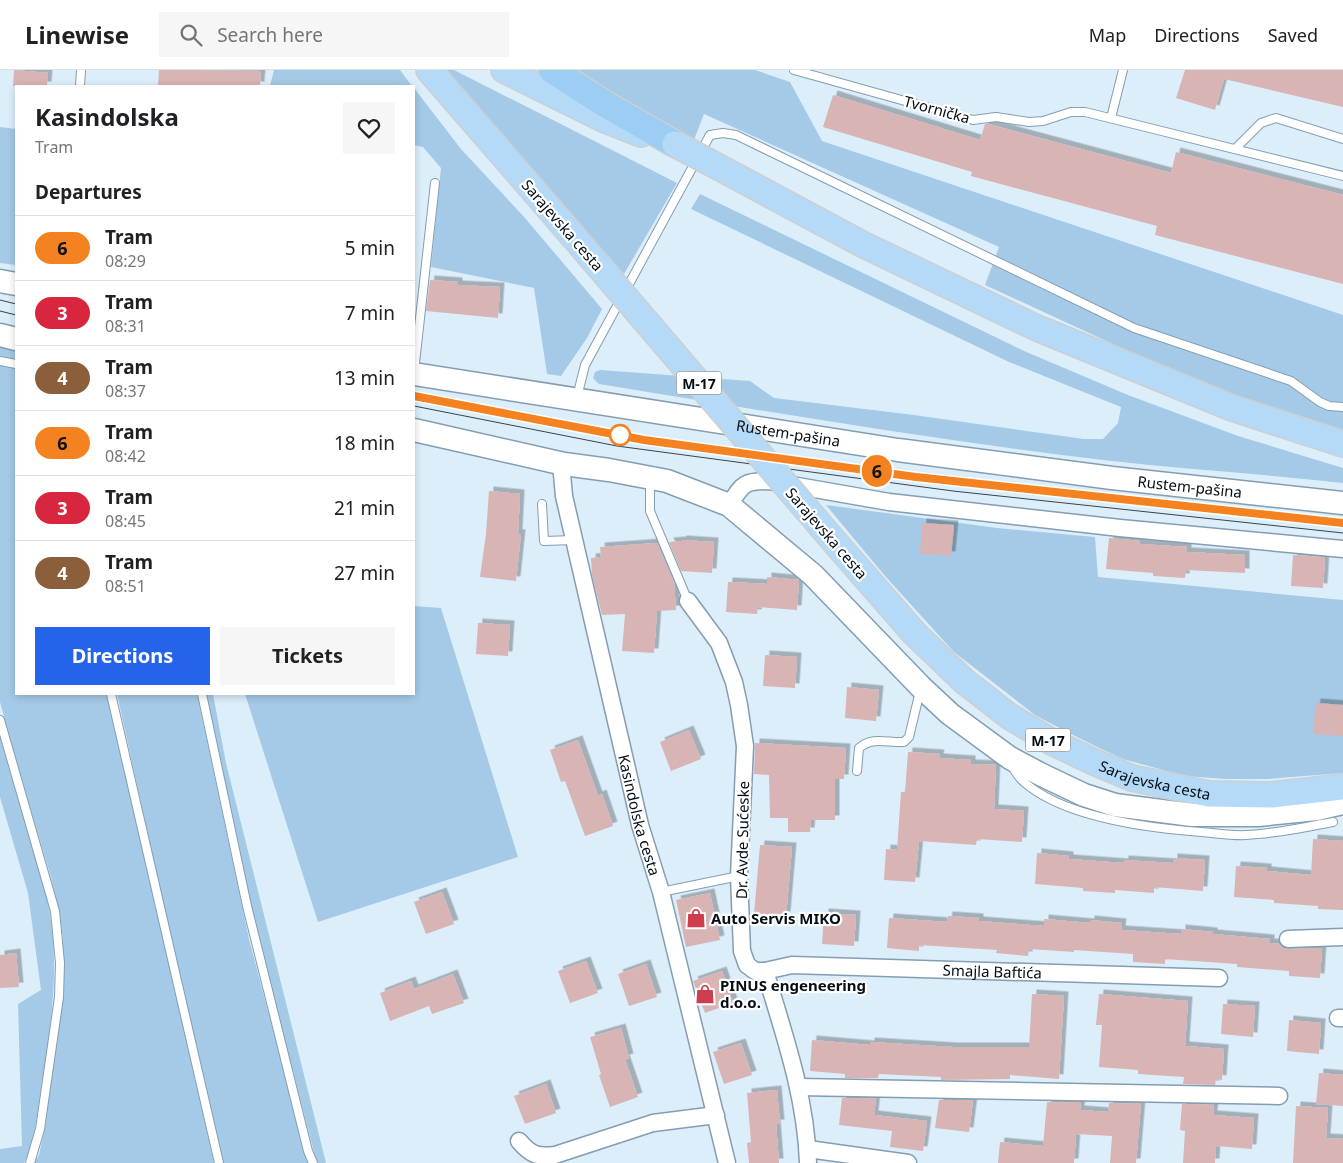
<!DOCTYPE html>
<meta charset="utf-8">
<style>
:root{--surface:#fff;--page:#f6f6f6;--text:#202124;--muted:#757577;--line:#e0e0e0;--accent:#2563eb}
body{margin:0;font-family:"Noto Sans",sans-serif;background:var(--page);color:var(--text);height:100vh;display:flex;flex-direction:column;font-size:19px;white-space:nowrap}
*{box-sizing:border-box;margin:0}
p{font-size:16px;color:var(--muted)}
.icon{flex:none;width:28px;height:28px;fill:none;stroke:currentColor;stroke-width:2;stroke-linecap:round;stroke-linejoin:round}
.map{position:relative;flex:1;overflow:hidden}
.side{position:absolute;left:15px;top:15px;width:400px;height:610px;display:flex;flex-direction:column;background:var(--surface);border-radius:0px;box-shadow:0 2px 8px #0003}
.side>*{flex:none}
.badge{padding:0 10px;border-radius:16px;font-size:18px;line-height:32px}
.map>.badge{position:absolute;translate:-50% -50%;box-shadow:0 0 0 2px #fff}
h2{padding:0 20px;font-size:19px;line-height:45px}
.round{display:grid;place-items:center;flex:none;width:52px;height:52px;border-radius:0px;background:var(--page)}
.head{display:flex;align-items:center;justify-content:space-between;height:85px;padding:0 20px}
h1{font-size:24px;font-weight:700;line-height:38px}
.cta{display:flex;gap:10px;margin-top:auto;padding:10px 20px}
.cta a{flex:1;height:58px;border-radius:0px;background:var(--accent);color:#fff;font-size:20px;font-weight:700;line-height:58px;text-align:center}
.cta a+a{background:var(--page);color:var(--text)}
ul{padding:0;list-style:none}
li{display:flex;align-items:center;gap:15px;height:65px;padding:0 20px;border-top:1px solid var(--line)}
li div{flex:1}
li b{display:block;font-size:19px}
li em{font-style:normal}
li .badge{min-width:55px;font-weight:700;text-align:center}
header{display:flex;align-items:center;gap:30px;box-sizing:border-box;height:70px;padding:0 25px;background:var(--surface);border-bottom:1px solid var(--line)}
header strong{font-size:24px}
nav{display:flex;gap:28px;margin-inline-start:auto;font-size:18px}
.search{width:350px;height:45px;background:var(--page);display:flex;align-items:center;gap:12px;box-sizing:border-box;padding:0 18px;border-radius:0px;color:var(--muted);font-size:19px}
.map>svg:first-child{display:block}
</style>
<header>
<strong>Linewise</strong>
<div class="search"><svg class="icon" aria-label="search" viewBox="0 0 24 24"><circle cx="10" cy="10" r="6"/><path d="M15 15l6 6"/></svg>Search here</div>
<nav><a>Map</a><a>Directions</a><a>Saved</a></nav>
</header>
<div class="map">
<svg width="1343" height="1093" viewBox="0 0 1343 1093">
<defs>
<filter id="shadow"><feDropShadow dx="4.5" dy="-4.5" stdDeviation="0" flood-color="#0004"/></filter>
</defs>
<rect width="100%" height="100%" fill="#ddeefb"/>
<g fill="#a4cae7">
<path d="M 274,0 L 400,0 L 412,16 L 270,16 Z"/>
<path d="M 444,0 L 454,0 L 677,113 L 624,204 Z"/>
<path d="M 572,0 L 755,0 L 790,12 L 822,71 L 1343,245 L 1343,367 L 1250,334 L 1143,288 L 985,215 L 999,177 L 704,44 L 694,70 Z"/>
<path d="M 414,18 L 461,79 L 525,148 L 602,239 L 587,268 L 561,306 L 547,304 L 534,218 L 431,197 L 441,98 L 423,77 L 414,75 Z"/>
<path d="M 0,57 L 16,59 L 16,195 L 0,193 Z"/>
<path d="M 700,124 L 1024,281 L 1128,325 L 1238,366 L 1343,398 L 1343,413 C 1263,404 1182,399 1103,390 C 934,370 766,341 599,314 L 593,308 L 595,302 L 600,300 L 750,311 L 774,328 L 914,345 L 1084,369 L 1103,369 L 1118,353 L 1121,337 L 1009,292 L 691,139 Z"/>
<path d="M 0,277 L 16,281 L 16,289 L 0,286 Z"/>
<path d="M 0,295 L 16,298 L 16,624 L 108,624 L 214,1093 L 34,1093 L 39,1085 L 45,1058 L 57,969 L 63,913 L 63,868 L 59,840 L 51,807 L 17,693 L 0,632 Z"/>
<path d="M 826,435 L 997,458 L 1095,467 L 1098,507 L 1343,530 L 1343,703 L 1268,709 L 1226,709 L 1185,706 L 1123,689 L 1097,677 L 1065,661 L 1035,645 L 954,582 L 885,506 Z"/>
<path d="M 414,536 L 441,538 L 518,787 L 318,852 L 245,624 L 414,624 Z"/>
<path d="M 117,624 L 197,624 L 249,869 L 308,1093 L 223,1093 L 193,968 Z"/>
<path d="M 206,624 L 213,624 L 226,693 L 326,1093 L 318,1093 L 314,1082 L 258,867 Z"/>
<path d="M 0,665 L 46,825 C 62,889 51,955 41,1019 C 37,1044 35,1070 24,1093 L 0,1093 L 0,1079 L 22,1076 L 18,934 L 41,920 L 28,823 L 0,727 Z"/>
</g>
<g fill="#d8b4b4" filter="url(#shadow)">
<path d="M 14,0 L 48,3 L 47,16 L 13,16 Z"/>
<path d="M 159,0 L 261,1 L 260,16 L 158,16 Z"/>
<path d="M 1185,0 L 1343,0 L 1343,37 L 1224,9 L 1215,40 L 1176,28 Z"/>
<path d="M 833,25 L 980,70 L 985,54 L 988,54 L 1171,103 L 1176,82 L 1343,125 L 1343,214 L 1155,165 L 1157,156 L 971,106 L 972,102 L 823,57 Z"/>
<path d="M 430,210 L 458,212 L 458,215 L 500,217 L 498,248 L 426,241 Z"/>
<path d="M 489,421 L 520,424 L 518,464 L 521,464 L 516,511 L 480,507 L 486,464 Z"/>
<path d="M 922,453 L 954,455 L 951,486 L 920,484 Z"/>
<path d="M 1109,468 L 1140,471 L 1140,474 L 1187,477 L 1187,482 L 1245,485 L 1245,503 L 1186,500 L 1185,508 L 1153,506 L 1153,503 L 1106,499 Z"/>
<path d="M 682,470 L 714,472 L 712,503 L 681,501 L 669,472 L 682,471 Z"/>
<path d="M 657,473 L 674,513 L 676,540 L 657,541 L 654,583 L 622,581 L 625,544 L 602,545 L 592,505 L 591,488 L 601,487 L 600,477 Z"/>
<path d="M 1293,485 L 1325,487 L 1323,518 L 1291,516 Z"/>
<path d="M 767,507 L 799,510 L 797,540 L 758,537 L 757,544 L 726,542 L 728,512 L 767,514 Z"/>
<path d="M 478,553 L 510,555 L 508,586 L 476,584 Z"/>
<path d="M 765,585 L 797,587 L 795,618 L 763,616 Z"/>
<path d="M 847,617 L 879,620 L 876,651 L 845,648 Z"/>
<path d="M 1316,633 L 1343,635 L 1343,666 L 1313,664 Z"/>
<path d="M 689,660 L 701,689 L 671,701 L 660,672 Z"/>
<path d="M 578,670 L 598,726 L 602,724 L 613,756 L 585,766 L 565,711 L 561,712 L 550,680 Z"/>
<path d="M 755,673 L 846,678 L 844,709 L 835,709 L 835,750 L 811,750 L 810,762 L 788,762 L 788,748 L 770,748 L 769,705 L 754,704 Z"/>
<path d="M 908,682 L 940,684 L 939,688 L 971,690 L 971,694 L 996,695 L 994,739 L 1024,741 L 1022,772 L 977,769 L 976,775 L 919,771 L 915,812 L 884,810 L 886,779 L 897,780 L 901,722 L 905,722 Z"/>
<path d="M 1313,769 L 1343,771 L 1343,840 L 1318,839 L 1318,836 L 1274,833 L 1274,830 L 1234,827 L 1236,796 L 1267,798 L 1267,801 L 1311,805 Z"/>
<path d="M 760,775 L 792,777 L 786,846 L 754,844 Z"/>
<path d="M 1037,783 L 1069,786 L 1069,789 L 1124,793 L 1124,790 L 1173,793 L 1173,788 L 1205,790 L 1203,821 L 1154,817 L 1154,823 L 1115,820 L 1115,823 L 1083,821 L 1083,818 L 1035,814 Z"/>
<path d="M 442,822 L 454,854 L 426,864 L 414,832 Z"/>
<path d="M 710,823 L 720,870 L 686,877 L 676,830 Z"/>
<path d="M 824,843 L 856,845 L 854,876 L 822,874 Z"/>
<path d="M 948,846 L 979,848 L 979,851 L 1044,856 L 1044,849 L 1090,853 L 1090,850 L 1122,853 L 1121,860 L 1181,864 L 1181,859 L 1213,862 L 1213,864 L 1270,869 L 1270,873 L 1279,874 L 1283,878 L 1288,879 L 1322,878 L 1320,908 L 1289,906 L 1289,901 L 1237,897 L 1237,894 L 1165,889 L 1165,894 L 1133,892 L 1133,884 L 1074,880 L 1074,882 L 1029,879 L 1028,886 L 996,883 L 997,880 L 919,875 L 919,881 L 887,878 L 889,848 L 947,852 Z"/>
<path d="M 16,883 L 19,917 L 0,918 L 0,885 Z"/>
<path d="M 586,891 L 598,923 L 570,933 L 558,901 Z"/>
<path d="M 646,894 L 657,927 L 629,936 L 618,904 Z"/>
<path d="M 722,901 L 733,933 L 705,943 L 693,911 Z"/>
<path d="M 453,904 L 464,933 L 432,944 L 429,936 L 390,951 L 380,923 L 411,911 L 414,919 Z"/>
<path d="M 1032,924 L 1064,926 L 1059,1009 L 1010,1005 L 1010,1009 L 941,1010 L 941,1007 L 879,1004 L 878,1008 L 845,1008 L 845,1004 L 810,1001 L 812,970 L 870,975 L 870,972 L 953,977 L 1029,977 Z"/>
<path d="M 1099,924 L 1188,931 L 1185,976 L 1224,979 L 1222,1010 L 1216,1009 L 1215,1015 L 1183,1014 L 1184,1007 L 1138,1004 L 1138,1000 L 1099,997 L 1102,955 L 1096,955 Z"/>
<path d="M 1223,934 L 1255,936 L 1253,967 L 1221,964 Z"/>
<path d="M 1289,950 L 1321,953 L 1319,984 L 1287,981 Z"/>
<path d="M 621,958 L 629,988 L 625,989 L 638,1027 L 610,1037 L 599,1005 L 601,1004 L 590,967 Z"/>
<path d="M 741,973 L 752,1005 L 724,1014 L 713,982 Z"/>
<path d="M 1319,1003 L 1343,1005 L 1343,1036 L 1316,1034 Z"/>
<path d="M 546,1014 L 556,1043 L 525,1054 L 514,1026 Z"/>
<path d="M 777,1020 L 780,1054 L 776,1054 L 779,1093 L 749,1093 L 747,1073 L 751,1072 L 747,1023 Z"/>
<path d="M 842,1028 L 876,1028 L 874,1045 L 927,1051 L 923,1081 L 890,1077 L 892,1061 L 839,1055 Z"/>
<path d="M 939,1030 L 973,1030 L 969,1062 L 935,1058 Z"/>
<path d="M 1047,1032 L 1081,1032 L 1080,1040 L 1108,1042 L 1109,1033 L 1141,1033 L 1136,1093 L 1110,1093 L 1112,1066 L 1076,1064 L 1074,1093 L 998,1093 L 1000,1072 L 1043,1076 Z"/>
<path d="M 1182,1034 L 1214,1035 L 1213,1045 L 1254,1048 L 1252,1079 L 1216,1076 L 1215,1093 L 1183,1093 L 1185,1061 L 1180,1060 Z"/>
<path d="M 1296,1036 L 1328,1038 L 1326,1068 L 1343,1069 L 1343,1093 L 1293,1093 Z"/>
</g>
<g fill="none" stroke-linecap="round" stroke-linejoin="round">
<defs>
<g id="service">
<path d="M 794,0 L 973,50 L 996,47 L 1029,52 L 1043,51 L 1071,42 L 1085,42 L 1343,106"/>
<path d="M 80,16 L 81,0"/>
<path d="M 1111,48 L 1123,0"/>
<path d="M 1235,79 L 1261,53 L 1276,48 L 1343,69"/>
<path d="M 0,291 L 16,294"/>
<path d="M 414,302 L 435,113"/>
<path d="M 577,327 L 585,295 L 710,65 L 723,63 L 736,65 L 1134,258 L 1291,311 L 1320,332 L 1329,336 L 1343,337"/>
<path d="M 650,409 L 650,441 L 688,531"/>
<path d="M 542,434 L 544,471 L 574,470"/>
<path d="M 111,624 L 219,1093"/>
<path d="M 202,624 L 247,836 L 308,1081 L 313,1093"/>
<path d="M 0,650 L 55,841 L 60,893 L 59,927 L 40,1059 L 30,1093"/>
<path d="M 1012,697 C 1016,702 1019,708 1024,712 C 1064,747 1148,758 1201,762 C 1216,763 1232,766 1246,765 C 1275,764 1305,757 1333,752"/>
<path d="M 857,701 L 859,678 C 873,666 887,673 904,672 L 909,667 L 920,621"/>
<path d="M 661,822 L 739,806"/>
</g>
<g id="minor">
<path id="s1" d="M 564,394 L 562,404 L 564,426 L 640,755 L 661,822 L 727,1093"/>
<path d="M 729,435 C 743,414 743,411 769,411 L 889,432 L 1120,458 L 1343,479"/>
<path d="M 688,531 L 719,573 L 734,612 L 739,635 L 745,676 L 739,806 L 742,881 L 747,895 L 755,901 L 765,901 C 784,964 806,1027 808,1093"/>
<path d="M 1288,869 L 1343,867"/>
<path id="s2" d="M 765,901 L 792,895 L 1219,908"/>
<path d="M 1338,948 L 1343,948"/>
<path d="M 799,1017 L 1279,1026"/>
<path d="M 519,1071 C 531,1085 537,1087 555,1085 L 653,1053 L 716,1045"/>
<path d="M 808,1079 L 908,1093"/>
</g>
<g id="secondary">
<path d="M 0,211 L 16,214"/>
<path d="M 0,265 L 16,269"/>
<path id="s3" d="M 414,304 L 898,380 L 1112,408 L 1343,433"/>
<path d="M 414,360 L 564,394 L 609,400 L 667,411 L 729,435 L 813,505 L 921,617 L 950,644 L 1010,688 L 1042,705 L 1084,725 L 1115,735 L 1192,745 L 1258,745 L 1317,739 L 1343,733"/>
</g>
<g id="primary">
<path d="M 429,0 L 572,165"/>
<path d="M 504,0 L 603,49 L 641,64"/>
<path d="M 711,93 L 864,175 L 1037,258 L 1232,338 L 1343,374"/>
<path id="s4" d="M 826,462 L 914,563 L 964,611 L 1009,646 L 1052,672 L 1094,692 L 1132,708 L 1209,724 L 1271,725 L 1343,717"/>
</g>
<path id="trunk" d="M 552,0 L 605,34 L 675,74"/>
</defs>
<use href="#service" stroke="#839db1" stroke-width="10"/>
<use href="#minor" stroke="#839db1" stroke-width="19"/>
<use href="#secondary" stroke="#839db1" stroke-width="25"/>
<use href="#primary" stroke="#cdcfd0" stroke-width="28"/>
<use href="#trunk" stroke="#cdcfd0" stroke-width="29"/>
<use href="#service" stroke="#fff" stroke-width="8"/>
<use href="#minor" stroke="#fff" stroke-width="16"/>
<use href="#secondary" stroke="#fff" stroke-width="22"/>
<use href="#primary" stroke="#b5daf7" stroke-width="25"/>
<use href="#trunk" stroke="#9ccef4" stroke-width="26"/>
<g stroke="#38434c" stroke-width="1">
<path d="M 0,230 L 16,234"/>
<path d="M 0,241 L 16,245"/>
<path d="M 414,326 L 644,369 L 935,410 L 1343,453"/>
<path d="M 414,336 L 617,376 L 953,421 L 1343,463"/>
</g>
<defs>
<g id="primary-bridge">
<path d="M 675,74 L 711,93"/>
<path d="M 572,165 L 826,462"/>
</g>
</defs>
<use href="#primary-bridge" stroke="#cdcfd0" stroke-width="28" stroke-linecap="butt"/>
<use href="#primary-bridge" stroke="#b5daf7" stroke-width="25"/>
</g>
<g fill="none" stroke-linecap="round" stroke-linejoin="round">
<defs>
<path id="line" d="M 414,326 L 644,370 L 916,407 L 1343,453"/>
</defs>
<use href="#line" stroke="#fff" stroke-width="11"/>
<use href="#line" stroke="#f58220" stroke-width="8"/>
</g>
<defs>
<symbol id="shop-bare" viewBox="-9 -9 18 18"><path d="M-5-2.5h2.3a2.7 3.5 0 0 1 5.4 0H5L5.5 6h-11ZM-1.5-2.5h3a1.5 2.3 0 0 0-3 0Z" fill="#cf3e4e" stroke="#fff" stroke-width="2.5" paint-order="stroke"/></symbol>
</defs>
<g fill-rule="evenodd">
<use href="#shop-bare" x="682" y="834" width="28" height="28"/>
<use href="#shop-bare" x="691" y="910" width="28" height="28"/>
</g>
<circle fill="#fff" stroke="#f58220" stroke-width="2.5" cx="620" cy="365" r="10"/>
<g text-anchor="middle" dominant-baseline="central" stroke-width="4.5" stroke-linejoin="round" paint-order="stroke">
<g fill="#fff" stroke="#4f565a" stroke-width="1">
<rect x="676.5" y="301.5" width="45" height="23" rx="4"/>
<rect x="1025.5" y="658.5" width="45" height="23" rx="4"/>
</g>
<g font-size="14" font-weight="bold" fill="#040d14">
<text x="699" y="313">M-17</text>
<text x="1048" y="670">M-17</text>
</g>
<g font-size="15" fill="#040d14" stroke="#fff">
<text transform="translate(937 39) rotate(15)">Tvornička</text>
<text transform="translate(563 155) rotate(49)">Sarajevska cesta</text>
<text stroke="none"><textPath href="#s3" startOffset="379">Rustem-pašina</textPath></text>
<text stroke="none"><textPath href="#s3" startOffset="784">Rustem-pašina</textPath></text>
<text transform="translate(827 463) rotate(49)">Sarajevska cesta</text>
<text stroke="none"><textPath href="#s4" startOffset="421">Sarajevska cesta</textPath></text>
<text stroke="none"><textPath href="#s1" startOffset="360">Kasindolska cesta</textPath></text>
<text transform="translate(742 770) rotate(-89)">Dr. Avde Sućeske</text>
<text stroke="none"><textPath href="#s2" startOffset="228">Smajla Baftića</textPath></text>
</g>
<g font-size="15" font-weight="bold" fill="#040d14" stroke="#fff" text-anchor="start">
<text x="711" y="848">Auto Servis MIKO</text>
<text x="720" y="915">PINUS engeneering<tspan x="720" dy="17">d.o.o.</tspan></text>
</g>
</g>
</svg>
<b class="badge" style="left:877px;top:401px;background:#f58220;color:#111">6</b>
<section class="side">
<div class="head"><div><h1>Kasindolska</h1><p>Tram</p></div><a class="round"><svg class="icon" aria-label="heart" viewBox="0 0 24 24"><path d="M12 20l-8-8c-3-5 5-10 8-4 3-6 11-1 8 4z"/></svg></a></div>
<h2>Departures</h2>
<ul>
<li><span class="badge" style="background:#f58220;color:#111">6</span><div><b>Tram</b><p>08:29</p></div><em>5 min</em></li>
<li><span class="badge" style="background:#d7263d;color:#fff">3</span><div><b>Tram</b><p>08:31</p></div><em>7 min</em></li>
<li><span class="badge" style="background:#8b5e3c;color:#fff">4</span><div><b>Tram</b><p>08:37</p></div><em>13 min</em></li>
<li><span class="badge" style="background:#f58220;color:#111">6</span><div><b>Tram</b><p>08:42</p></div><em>18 min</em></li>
<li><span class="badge" style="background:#d7263d;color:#fff">3</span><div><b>Tram</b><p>08:45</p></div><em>21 min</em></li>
<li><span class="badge" style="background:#8b5e3c;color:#fff">4</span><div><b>Tram</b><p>08:51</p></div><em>27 min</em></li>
</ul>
<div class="cta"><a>Directions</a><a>Tickets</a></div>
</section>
</div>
